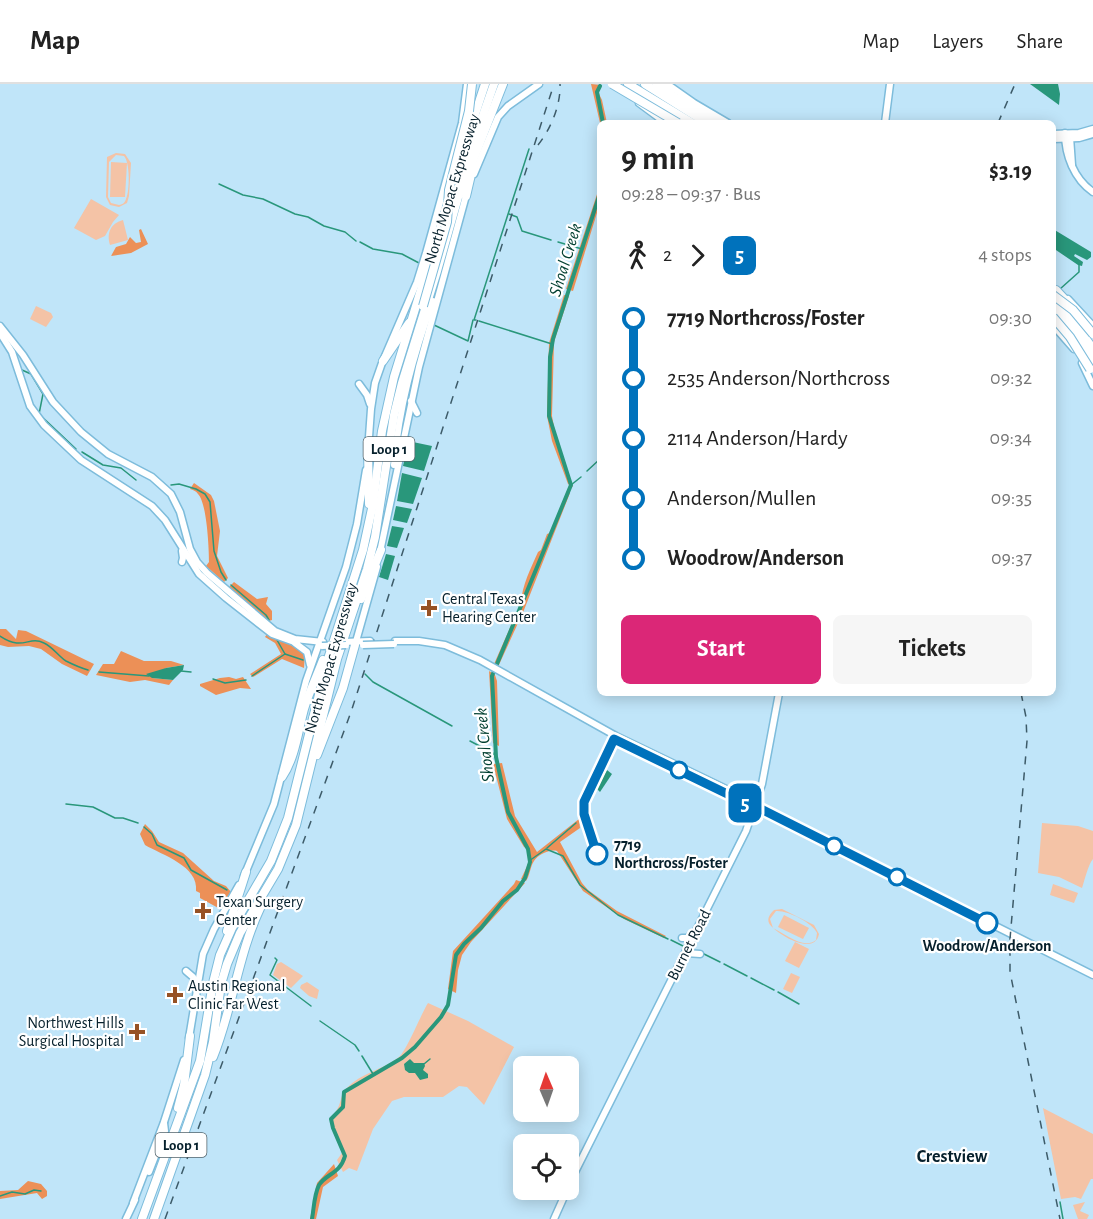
<!DOCTYPE html>
<meta charset="utf-8">
<style>
:root{--surface:#fff;--page:#f6f6f6;--text:#222;--muted:#767676;--line:#e0e0e0;--accent:#db2777}
body{margin:0;font-family:"Alegreya Sans",sans-serif;background:var(--page);color:var(--text);height:100vh;display:flex;flex-direction:column;font-size:22px;white-space:nowrap}
*{box-sizing:border-box;margin:0}
p{font-size:20px;color:var(--muted)}
.icon{flex:none;width:33px;height:33px;fill:none;stroke:currentColor;stroke-width:2;stroke-linecap:round;stroke-linejoin:round}
.map{position:relative;flex:1;overflow:hidden}
.sheet{position:absolute;left:597px;top:36px;width:459px;height:576px;display:flex;flex-direction:column;background:var(--surface);border-radius:9px;box-shadow:0 3px 15px #0003}
.sheet>*{flex:none}
.badge{padding:0 12px;border-radius:9px;font-size:21px;line-height:39px}
.needle{width:39px;rotate:358deg}
.tools{position:absolute;left:513px;top:972px;display:grid;gap:12px}
.tools a{display:grid;place-items:center;width:66px;height:66px;border-radius:9px;background:var(--surface);box-shadow:0 3px 15px #0003;font-size:30px}
.map>.badge{position:absolute;translate:-50% -50%;box-shadow:0 0 0 3px #fff}
.legs{display:flex;align-items:center;gap:9px;height:66px;padding:0 24px;font-size:20px}
.legs p{margin-inline-start:auto}
.headline{display:flex;align-items:center;justify-content:space-between;height:102px;padding:0 24px}
h1{font-size:33px;font-weight:700;line-height:45px}
.cta{display:flex;gap:12px;margin-top:auto;padding:12px 24px}
.cta a{flex:1;height:69px;border-radius:9px;background:var(--accent);color:#fff;font-size:24px;font-weight:700;line-height:69px;text-align:center}
.cta a+a{background:var(--page);color:var(--text)}
ul{padding:0 24px;list-style:none}
li{display:flex;align-items:center;gap:21px;height:60px;font-size:22px}
li i{display:grid;place-items:center;width:9px;height:100%;margin:0 8px;background:currentColor}
li i::after{content:'';width:15px;height:15px;margin:-8px;border:4px solid;border-radius:50%;background:var(--surface)}
li p{margin-inline-start:auto}
li:first-child i{background:linear-gradient(#0000 50%,currentColor 0)}
li:last-child i{background:linear-gradient(currentColor 50%,#0000 0)}
header{display:flex;align-items:center;gap:36px;box-sizing:border-box;height:84px;padding:0 30px;background:var(--surface);border-bottom:2px solid var(--line)}
header strong{font-size:28px}
nav{display:flex;gap:33px;margin-inline-start:auto;font-size:21px}
.map>svg:first-child{display:block}
</style>
<header>
<strong>Map</strong>
<nav><a>Map</a><a>Layers</a><a>Share</a></nav>
</header>
<div class="map">
<svg width="1093" height="1135" viewBox="0 0 1093 1135">
<rect width="100%" height="100%" fill="#c0e5f9"/>
<g fill="#f4c3a6" fill-rule="evenodd">
<path d="M 116,69 L 125,70 L 131,79 L 129,112 L 127,119 L 119,123 L 110,121 L 106,113 L 107,73 ZM 116,71 L 124,72 C 130,78 130,107 126,115 C 124,120 123,120 119,121 L 111,119 L 108,113 L 109,78 Z"/>
<path d="M 111,78 L 127,79 L 125,113 L 110,113 Z"/>
<path d="M 91,115 L 119,131 L 113,138 L 105,152 L 96,156 L 74,144 Z"/>
<path d="M 123,136 L 128,156 L 110,161 C 106,149 111,139 123,136 Z"/>
<path d="M 36,222 L 51,229 L 53,233 L 46,243 L 30,235 Z"/>
<path d="M 1042,739 L 1078,742 L 1093,747 L 1093,775 C 1088,781 1085,795 1082,804 L 1059,793 L 1038,789 Z"/>
<path d="M 1053,800 L 1078,809 L 1074,819 L 1050,811 Z"/>
<path d="M 782,825 L 814,841 L 819,850 C 814,875 771,846 769,839 C 767,834 770,830 774,826 ZM 776,827 C 787,826 813,839 817,849 L 816,856 C 804,866 785,850 773,844 L 770,835 Z"/>
<path d="M 784,831 L 809,844 L 803,855 L 778,843 Z"/>
<path d="M 795,858 L 809,865 L 799,884 L 785,877 Z"/>
<path d="M 281,878 L 303,892 L 291,904 L 273,891 L 277,880 Z"/>
<path d="M 791,889 L 800,893 L 792,909 L 783,905 Z"/>
<path d="M 307,898 L 319,906 L 317,915 L 309,912 L 300,904 L 301,901 Z"/>
<path d="M 428,919 L 468,937 L 514,963 L 484,1021 L 467,1003 L 459,1002 L 443,1013 L 404,1013 L 392,1017 L 373,1045 L 357,1087 L 349,1084 L 343,1088 L 337,1076 L 342,1069 L 331,1043 L 331,1033 C 343,1022 339,1012 346,1005 C 360,989 383,986 399,973 C 407,966 421,930 428,919 Z"/>
<path d="M 1043,1024 L 1093,1050 L 1093,1095 L 1091,1095 L 1081,1115 L 1075,1113 L 1061,1115 Z"/>
<path d="M 1085,1118 L 1080,1127 L 1089,1131 L 1087,1135 L 1078,1135 L 1073,1121 Z"/>
</g>
<g fill="#ec9057">
<path d="M 591,0 L 601,1 L 598,8 L 602,16 L 607,39 L 600,39 Z"/>
<path d="M 600,101 L 600,119 L 573,207 L 566,205 Z"/>
<path d="M 141,145 L 148,160 L 131,169 L 111,172 L 116,163 L 126,160 L 130,153 L 136,159 L 141,158 L 139,146 Z"/>
<path d="M 564,211 L 569,212 L 554,258 L 552,332 L 556,353 L 573,403 L 568,400 L 552,357 L 547,332 L 549,259 Z"/>
<path d="M 194,399 L 211,411 L 214,417 L 220,447 L 217,472 L 228,494 L 224,498 L 206,482 L 209,478 C 209,465 207,419 198,410 C 196,407 193,406 190,405 Z"/>
<path d="M 567,407 L 570,409 L 524,526 L 498,583 L 494,580 L 521,519 C 522,501 531,484 538,468 L 541,466 L 547,450 L 550,449 Z"/>
<path d="M 234,498 L 257,515 L 268,513 L 266,520 L 272,527 L 272,536 L 269,537 L 228,504 Z"/>
<path d="M 0,545 L 6,545 L 16,555 L 18,546 L 26,547 L 94,580 L 87,592 L 62,580 L 41,565 L 29,562 L 8,563 L 0,561 Z"/>
<path d="M 267,550 C 279,557 296,560 305,569 L 304,584 L 282,575 L 253,593 L 250,590 L 281,570 L 275,559 L 265,553 Z"/>
<path d="M 121,567 L 144,577 L 171,577 L 184,581 L 166,584 L 152,594 L 173,596 L 169,601 L 145,596 L 130,598 L 96,591 L 103,580 L 114,580 Z"/>
<path d="M 489,587 L 495,591 L 497,597 L 499,662 L 493,659 Z"/>
<path d="M 229,593 L 236,595 L 243,593 L 251,605 L 240,604 L 216,611 L 200,602 L 200,600 L 220,594 Z"/>
<path d="M 502,679 L 515,732 L 537,768 L 579,735 L 580,744 L 560,758 L 582,799 L 588,806 L 617,827 L 666,852 L 664,854 L 624,835 L 583,807 L 557,767 C 549,765 538,771 534,777 C 530,783 530,791 526,797 L 521,795 L 529,778 L 528,765 L 524,763 L 507,735 L 493,680 Z"/>
<path d="M 145,740 L 152,747 L 159,758 L 183,769 L 214,797 L 226,802 L 231,808 L 222,826 L 200,814 L 200,809 L 196,807 C 199,782 162,771 145,761 L 140,750 Z"/>
<path d="M 516,796 L 525,799 L 471,858 L 462,871 L 458,886 L 456,909 L 448,905 L 453,867 L 514,800 Z"/>
<path d="M 334,1080 L 338,1092 L 323,1103 L 316,1135 L 310,1135 L 317,1099 Z"/>
<path d="M 28,1097 L 41,1100 L 47,1107 L 47,1112 L 42,1115 L 37,1109 L 0,1115 L 0,1107 L 18,1106 Z"/>
</g>
<g fill="#29977b">
<path d="M 1025,0 L 1058,0 L 1060,10 L 1059,21 L 1030,0 Z"/>
<path d="M 1053,145 L 1091,168 L 1091,173 L 1087,176 L 1075,170 L 1074,172 L 1083,178 L 1082,182 L 1078,181 L 1053,164 Z"/>
<path d="M 408,357 L 432,362 L 424,387 L 403,382 Z"/>
<path d="M 402,389 L 422,394 L 413,420 L 397,417 Z"/>
<path d="M 396,422 L 412,425 L 407,439 L 393,436 Z"/>
<path d="M 392,442 L 404,444 L 397,464 L 387,462 Z"/>
<path d="M 386,470 L 395,472 L 388,496 L 379,493 Z"/>
<path d="M 184,581 L 183,586 L 173,596 L 152,594 L 146,590 L 166,584 Z"/>
<path d="M 607,686 L 612,690 L 600,708 L 596,704 Z"/>
<path d="M 410,975 L 414,979 L 424,979 L 425,982 L 423,986 L 428,990 L 428,994 L 420,996 L 415,989 L 409,989 L 405,986 L 404,980 Z"/>
</g>
<g fill="none" stroke-linecap="round" stroke-linejoin="round">
<g stroke="#29977b" stroke-width="1.5">
<path d="M 219,100 L 243,111 L 263,115 L 295,130 L 308,133 L 324,142 L 345,148 L 356,157"/>
<path d="M 509,130 L 517,133 L 522,147 L 551,156"/>
<path d="M 360,158 L 373,165 L 402,170 L 419,179"/>
<path d="M 558,158 L 582,165"/>
<path d="M 1060,205 L 1079,188 L 1079,181"/>
<path d="M 476,236 L 474,236 L 529,65"/>
<path d="M 479,237 L 552,260"/>
<path d="M 434,241 L 468,257 L 473,236"/>
<path d="M 22,286 L 31,290 L 43,310 L 39,330 L 76,365"/>
<path d="M 82,368 L 103,381 L 121,384 L 136,396"/>
<path d="M 587,387 L 600,375"/>
<path d="M 171,401 L 179,400 L 196,405 L 205,410 L 210,418 L 214,467 L 221,488 L 226,496"/>
<path d="M 571,401 L 581,393"/>
<path d="M 231,501 L 266,531 L 269,536"/>
<path d="M 0,552 C 24,568 28,551 44,559 C 53,563 59,573 66,577 C 72,580 81,584 88,586"/>
<path d="M 277,556 L 285,570"/>
<path d="M 181,587 L 191,588"/>
<path d="M 99,588 L 149,592"/>
<path d="M 365,590 L 373,598 L 452,642"/>
<path d="M 252,592 L 285,570 L 303,576"/>
<path d="M 213,595 L 225,599 L 246,596"/>
<path d="M 470,657 L 493,669 L 496,673"/>
<path d="M 66,720 L 93,723 L 115,734 L 123,734 L 138,739"/>
<path d="M 144,743 L 152,750 L 157,761 L 184,774 L 191,786 L 227,806"/>
<path d="M 547,764 L 576,739"/>
<path d="M 529,777 L 546,765 L 563,772 L 580,801 L 618,831 L 668,855"/>
<path d="M 671,856 L 683,862"/>
<path d="M 702,869 L 720,878"/>
<path d="M 275,874 L 277,876 L 270,891 L 311,922"/>
<path d="M 724,880 L 747,892"/>
<path d="M 751,894 L 774,906"/>
<path d="M 778,908 L 799,920"/>
<path d="M 320,937 L 355,961 L 359,967"/>
<path d="M 362,972 L 373,990"/>
<path d="M 424,980 L 430,975"/>
<path d="M 0,1112 L 12,1108 L 25,1110 L 34,1106 L 41,1107"/>
<path d="M 1060,1118 L 1063,1135"/>
</g>
<g stroke="#29977b" stroke-width="4">
<path d="M 600,2 L 597,8 L 603,39"/>
<path d="M 312,1135 C 314,1124 314,1111 319,1101 C 327,1089 340,1090 345,1072 L 333,1044 L 331,1035 L 343,1023 L 344,1008 L 402,974 L 415,963 L 441,933 L 448,921 L 456,871 L 464,860 L 481,844 L 503,817 L 517,806 L 525,794 L 530,778 L 528,765 L 508,728 L 496,673 L 492,592 L 571,401 L 549,332 L 550,273 L 553,255 L 600,109"/>
</g>
<defs>
<g id="major">
<path d="M 667,0 L 694,19 L 728,39"/>
<path d="M 639,19 L 666,39"/>
<path d="M 885,39 L 890,0"/>
<path d="M 1065,49 C 1065,71 1074,95 1093,108"/>
<path d="M 1053,50 L 1079,49 L 1093,45"/>
<path d="M 1070,53 L 1072,81"/>
<path d="M 1053,55 L 1079,54 L 1093,50"/>
<path d="M 474,90 L 498,33 L 508,22 L 539,0"/>
<path d="M 1068,215 L 1093,242"/>
<path d="M 1053,241 L 1074,265"/>
<path d="M 0,242 L 23,271 L 53,318 L 81,348 L 108,370 L 152,393 L 171,410 L 180,428 L 190,465 L 197,478 L 207,489 L 275,547 L 295,555 L 323,558"/>
<path d="M 0,249 L 12,268 L 30,322 L 44,341 L 81,376 L 152,422 L 165,436 L 199,490 L 226,514 L 272,550 L 297,559"/>
<path d="M 1082,279 L 1093,302"/>
<path d="M 359,300 L 367,311 L 370,320"/>
<path d="M 411,317 L 417,329"/>
<path d="M 368,367 L 371,325 L 375,299 L 382,279 L 417,198 L 426,169 L 462,39 L 467,0"/>
<path d="M 394,381 C 399,323 413,272 433,217"/>
<path d="M 182,467 L 183,474 L 182,478"/>
<path d="M 380,468 L 419,283 L 467,108"/>
<path d="M 395,557 L 419,557 L 445,561 L 480,576 L 616,652 L 753,718 L 756,722 L 1093,891"/>
<path d="M 343,558 L 370,557"/>
<path d="M 295,559 L 307,568 L 310,581"/>
<path d="M 355,561 L 377,483"/>
<path d="M 244,792 L 274,720 L 306,597 L 346,483 L 357,440 L 366,386"/>
<path d="M 682,854 L 687,854 L 694,849"/>
<path d="M 686,869 L 700,870"/>
<path d="M 186,887 L 193,893 L 196,901"/>
<path d="M 189,954 L 203,870 L 214,845 L 239,801"/>
<path d="M 149,1088 L 165,1047 L 164,1039"/>
<path d="M 568,1102 L 746,747 L 762,700 L 779,609"/>
<path d="M 133,1119 L 164,1038 L 184,976"/>
<path d="M 126,1135 L 135,1116"/>
<path d="M 554,1135 L 567,1106"/>
</g>
<g id="highway">
<path d="M 628,0 L 692,39"/>
<path d="M 645,0 L 707,39"/>
<path d="M 657,0 L 680,17"/>
<path d="M 677,15 L 721,39"/>
<path d="M 460,76 L 485,0"/>
<path d="M 470,84 L 503,0"/>
<path d="M 466,112 L 473,82"/>
<path d="M 450,119 L 463,73"/>
<path d="M 1056,206 L 1070,221"/>
<path d="M 1053,218 L 1073,237 L 1093,265"/>
<path d="M 1053,225 L 1069,241 L 1093,276"/>
<path d="M 383,277 L 409,239"/>
<path d="M 368,364 L 369,420"/>
<path d="M 361,515 L 381,466"/>
<path d="M 317,671 L 343,604 L 355,561"/>
<path d="M 282,693 C 295,674 298,647 304,625 C 309,608 317,592 323,576"/>
<path d="M 227,847 L 246,788"/>
<path d="M 213,973 C 233,924 238,870 261,822"/>
<path d="M 178,1024 L 184,1001 L 190,952"/>
<path d="M 142,1135 L 200,977 L 213,899 L 220,871 L 232,844 L 271,777 L 288,734 L 328,575 L 363,466 L 373,420 L 382,347 L 394,293 L 446,125"/>
<path d="M 154,1135 L 205,991 L 213,958 L 221,900 L 227,880 L 240,849 L 278,785 L 296,741 L 337,575 L 367,485 L 375,453 L 394,331 L 402,299 L 437,187 L 475,54 L 494,0"/>
</g>
</defs>
<use href="#major" stroke="#7dbcdb" stroke-width="9"/>
<use href="#highway" stroke="#7dbcdb" stroke-width="10"/>
<use href="#major" stroke="#fff" stroke-width="6"/>
<use href="#highway" stroke="#fff" stroke-width="8"/>
<g stroke="#3d5b69" stroke-width="1.5" stroke-dasharray="8 8" stroke-linecap="butt">
<path d="M 998,39 L 1015,0"/>
<path d="M 538,61 C 551,45 561,20 560,0"/>
<path d="M 1021,609 L 1026,633 L 1027,657 L 1010,855 L 1010,888 L 1060,1135"/>
<path d="M 165,1135 L 351,628 L 554,0"/>
</g>
<defs>
<g id="major-bridge">
<path d="M 363,561 L 394,560"/>
<path d="M 322,562 L 346,561"/>
</g>
<g id="highway-bridge">
<path d="M 612,0 L 678,39"/>
<path d="M 1053,211 L 1073,226 L 1093,250"/>
<path d="M 423,222 L 447,138 L 449,106 L 469,27 L 472,0"/>
<path d="M 1053,233 L 1070,253 L 1090,285"/>
</g>
</defs>
<use href="#major-bridge" stroke="#7dbcdb" stroke-width="9" stroke-linecap="butt"/>
<use href="#highway-bridge" stroke="#7dbcdb" stroke-width="10" stroke-linecap="butt"/>
<use href="#major-bridge" stroke="#fff" stroke-width="6"/>
<use href="#highway-bridge" stroke="#fff" stroke-width="8"/>
</g>
<g fill="none" stroke-linecap="round" stroke-linejoin="round">
<defs>
<path id="line-1" d="M 597,770 L 584,730 L 584,718 L 614,655 L 746,719 L 759,724 L 987,839"/>
</defs>
<use href="#line-1" stroke="#fff" stroke-width="14"/>
<use href="#line-1" stroke="#0072bc" stroke-width="9"/>
</g>
<g fill="#965225" stroke="#fff" stroke-width="2">
<path d="M426 515h6v6h6v6h-6v6h-6v-6h-6v-6h6z"/>
<path d="M200 818h6v6h6v6h-6v6h-6v-6h-6v-6h6z"/>
<path d="M172 902h6v6h6v6h-6v6h-6v-6h-6v-6h6z"/>
<path d="M134 939h6v6h6v6h-6v6h-6v-6h-6v-6h6z"/>
</g>
<g fill="#fff" stroke="#0072bc" stroke-width="3">
<circle cx="679" cy="686" r="8"/>
<circle cx="834" cy="762" r="8"/>
<circle cx="597" cy="770" r="10"/>
<circle cx="897" cy="793" r="8"/>
<circle cx="987" cy="839" r="10"/>
</g>
<g text-anchor="middle" dominant-baseline="central" stroke-width="4.5" stroke-linejoin="round" paint-order="stroke">
<g fill="#fff" stroke="#51636b" stroke-width="1.5">
<rect x="363.5" y="353" width="51" height="24" rx="4.5"/>
<rect x="155.5" y="1049" width="51" height="24" rx="4.5"/>
</g>
<g font-size="15" font-weight="bold" fill="#06202c">
<text x="389" y="365">Loop 1</text>
<text x="181" y="1061">Loop 1</text>
</g>
<g font-size="16" fill="#06202c" stroke="#fff">
<text transform="translate(452 105) rotate(-73)">North Mopac Expressway</text>
<text transform="translate(331 574) rotate(-74)">North Mopac Expressway</text>
<text transform="translate(689 861) rotate(-63)">Burnet Road</text>
</g>
<g font-size="16" fill="#06202c" stroke="#fff" text-anchor="start">
<text x="442" y="515">Central Texas<tspan x="442" dy="18">Hearing Center</tspan></text>
<text x="216" y="818">Texan Surgery<tspan x="216" dy="18">Center</tspan></text>
<text x="188" y="902">Austin Regional<tspan x="188" dy="18">Clinic Far West</tspan></text>
<text x="124" y="939" text-anchor="end">Northwest Hills<tspan x="124" dy="18">Surgical Hospital</tspan></text>
</g>
<g font-size="16" font-weight="bold" fill="#06202c" stroke="#fff" text-anchor="start">
<text x="614" y="761">7719<tspan x="614" dy="18">Northcross/Foster</tspan></text>
<text x="987" y="862" text-anchor="middle">Woodrow/Anderson</text>
</g>
<g font-size="18" font-style="italic" fill="#003f30" stroke="#fff">
<text transform="translate(566 176) rotate(-73)">Shoal Creek</text>
<text transform="translate(485 661) rotate(-96)">Shoal Creek</text>
</g>
<g font-size="18" font-weight="bold" fill="#06202c" stroke="#fff">
<text x="952" y="1073">Crestview</text>
</g>
</g>
</svg>
<div class="tools">
<a><svg class="needle" viewBox="-14 -14 28 28"><path d="M0-13l5 13h-10z" fill="#e53935"/><path d="M0 13l5-13h-10z" fill="#767676"/></svg></a>
<a><svg class="icon" aria-label="locate" viewBox="0 0 24 24"><circle cx="12" cy="12" r="6"/><path d="M12 2v4M12 18v4M2 12h4M18 12h4"/></svg></a>
</div>
<b class="badge" style="left:745px;top:719px;background:#0072bc;color:#fff">5</b>
<section class="sheet">
<div class="headline"><div><h1>9 min</h1><p>09:28 – 09:37 · Bus</p></div><b>$3.19</b></div>
<div class="legs"><svg class="icon" aria-label="walk" viewBox="0 0 24 24"><circle cx="13" cy="4" r="2"/><path d="M13 8l-2 6 4 7M11 14l-3 7M7 12l3-4h3l4 4"/></svg>2<svg class="icon" aria-label="forward" viewBox="0 0 24 24"><path d="M9 5l7 7-7 7"/></svg><b class="badge" style="background:#0072bc;color:#fff">5</b><p>4 stops</p></div>
<ul>
<li><i style="color:#0072bc"></i><b>7719 Northcross/Foster</b><p>09:30</p></li>
<li><i style="color:#0072bc"></i><span>2535 Anderson/Northcross</span><p>09:32</p></li>
<li><i style="color:#0072bc"></i><span>2114 Anderson/Hardy</span><p>09:34</p></li>
<li><i style="color:#0072bc"></i><span>Anderson/Mullen</span><p>09:35</p></li>
<li><i style="color:#0072bc"></i><b>Woodrow/Anderson</b><p>09:37</p></li>
</ul>
<div class="cta"><a>Start</a><a>Tickets</a></div>
</section>
</div>
